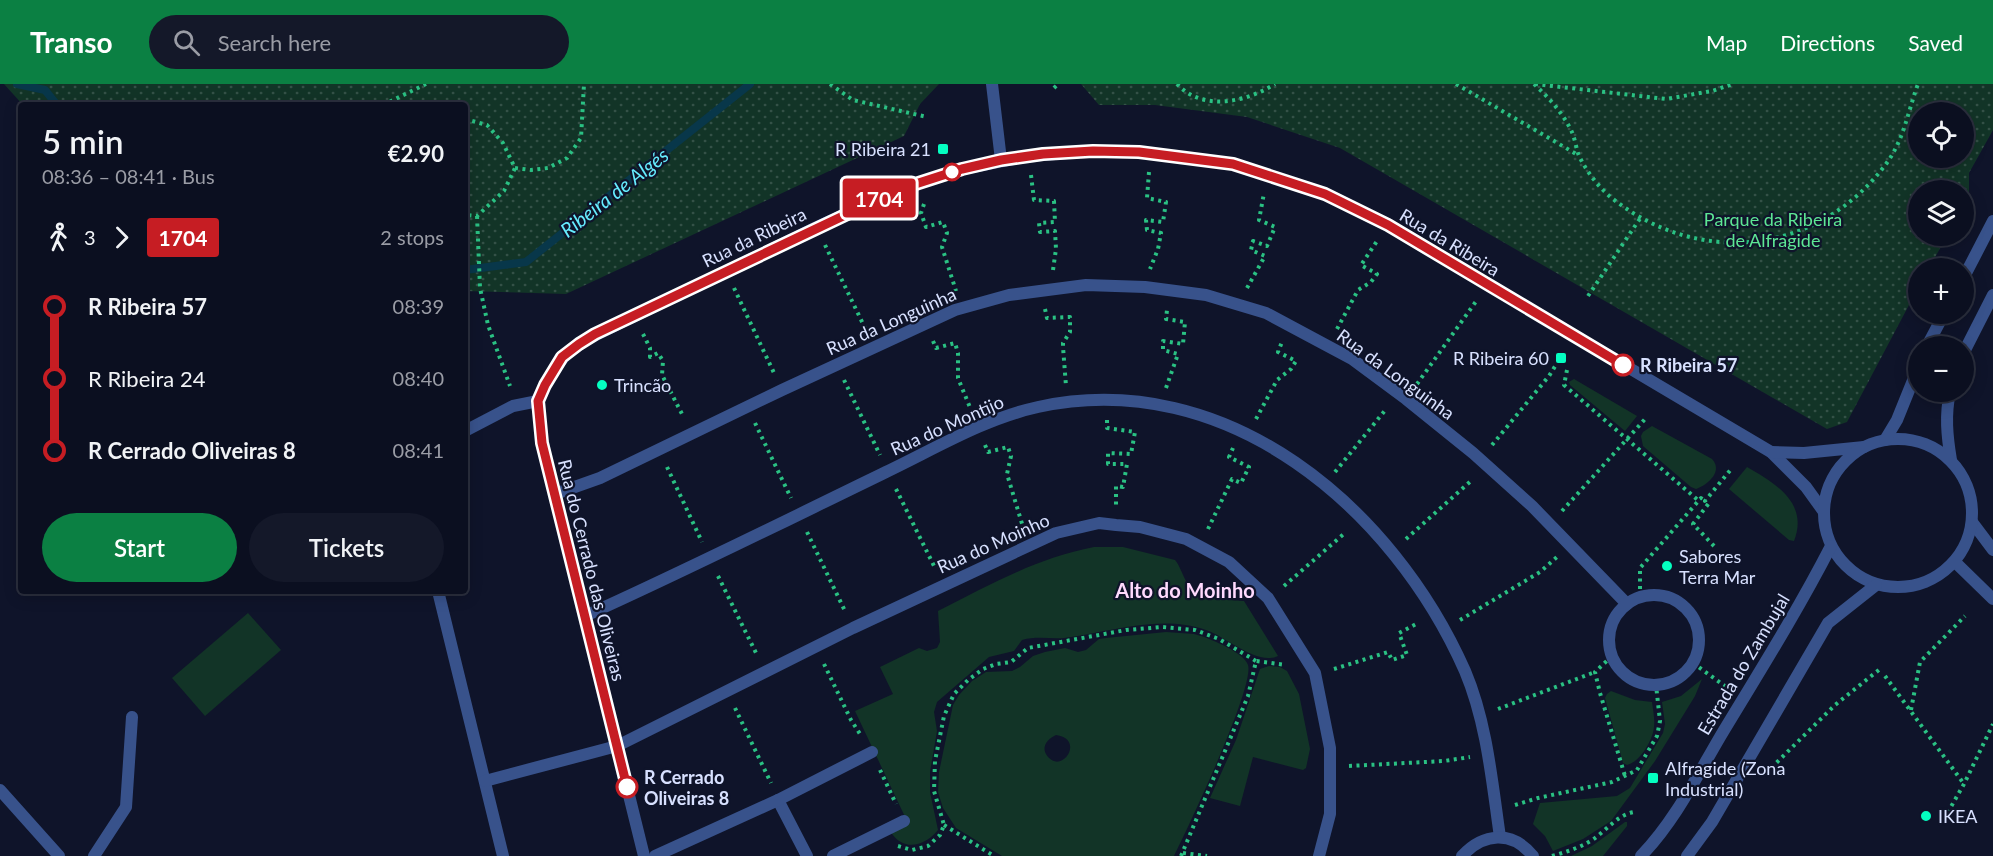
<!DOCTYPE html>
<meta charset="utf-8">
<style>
:root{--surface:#0b0f20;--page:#141829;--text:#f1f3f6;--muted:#9a9ca5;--line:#2b2f3e;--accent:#0b8043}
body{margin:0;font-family:Lato,sans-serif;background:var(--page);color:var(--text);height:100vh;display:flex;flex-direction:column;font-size:22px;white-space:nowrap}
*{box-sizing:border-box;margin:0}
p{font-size:20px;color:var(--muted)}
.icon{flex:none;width:33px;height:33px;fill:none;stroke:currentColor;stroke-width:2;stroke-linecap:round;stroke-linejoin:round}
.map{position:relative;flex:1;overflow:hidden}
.sheet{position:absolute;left:18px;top:18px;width:450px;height:492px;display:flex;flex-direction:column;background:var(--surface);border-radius:6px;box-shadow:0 3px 15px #0003,0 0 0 2px var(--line)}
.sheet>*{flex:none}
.badge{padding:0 12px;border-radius:4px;font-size:21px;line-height:39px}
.controls{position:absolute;left:1908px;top:18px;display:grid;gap:12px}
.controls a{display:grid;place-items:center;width:66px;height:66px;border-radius:50%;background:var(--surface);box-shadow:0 3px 15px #0003,0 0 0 2px var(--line);font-size:30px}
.map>.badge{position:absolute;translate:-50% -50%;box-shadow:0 0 0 3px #fff}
.legs{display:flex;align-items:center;gap:9px;height:66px;padding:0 24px;font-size:20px}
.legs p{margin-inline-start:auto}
.overview{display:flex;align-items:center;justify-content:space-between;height:102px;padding:0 24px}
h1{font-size:33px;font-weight:600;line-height:45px}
.action{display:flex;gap:12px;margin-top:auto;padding:12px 24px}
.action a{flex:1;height:69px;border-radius:36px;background:var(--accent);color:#fff;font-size:24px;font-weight:600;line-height:69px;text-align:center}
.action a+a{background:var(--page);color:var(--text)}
ul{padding:0 24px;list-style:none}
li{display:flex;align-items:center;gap:21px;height:72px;font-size:22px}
li i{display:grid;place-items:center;width:9px;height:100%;margin:0 8px;background:currentColor}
li i::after{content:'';width:15px;height:15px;margin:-8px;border:4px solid;border-radius:50%;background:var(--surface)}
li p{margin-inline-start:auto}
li:first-child i{background:linear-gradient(#0000 50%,currentColor 0)}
li:last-child i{background:linear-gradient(currentColor 50%,#0000 0)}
header{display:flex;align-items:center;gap:36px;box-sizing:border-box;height:84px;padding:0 30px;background:var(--accent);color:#fff}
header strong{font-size:28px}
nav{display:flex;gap:33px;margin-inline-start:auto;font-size:21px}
.search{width:420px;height:54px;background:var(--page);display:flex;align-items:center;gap:15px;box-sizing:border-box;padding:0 21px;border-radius:33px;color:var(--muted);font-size:22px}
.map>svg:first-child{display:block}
</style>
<header>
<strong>Transo</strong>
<div class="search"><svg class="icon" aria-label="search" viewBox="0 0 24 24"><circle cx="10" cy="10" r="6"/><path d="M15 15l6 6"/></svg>Search here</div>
<nav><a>Map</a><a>Directions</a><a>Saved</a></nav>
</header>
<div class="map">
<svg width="1993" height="772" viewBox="0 0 1993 772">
<defs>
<pattern id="park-dots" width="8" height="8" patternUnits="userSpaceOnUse" patternTransform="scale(1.5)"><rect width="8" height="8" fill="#123427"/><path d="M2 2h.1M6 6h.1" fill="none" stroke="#345147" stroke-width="1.8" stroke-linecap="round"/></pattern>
</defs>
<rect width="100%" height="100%" fill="#0f142a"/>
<g fill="#123427" fill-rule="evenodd">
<path d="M 1574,295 L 1637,332 L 1625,347 L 1570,301 L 1569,298 Z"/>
<path d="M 1652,342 L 1712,375 C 1723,387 1709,400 1696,405 L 1691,403 L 1643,362 L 1641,352 L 1643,348 Z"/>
<path d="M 1747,383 C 1775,399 1809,419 1794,457 L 1789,456 L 1729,405 Z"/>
<path d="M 1094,463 L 1123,463 L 1175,476 C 1180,482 1182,490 1186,497 C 1198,514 1225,516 1244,517 L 1278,572 C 1257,582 1227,553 1206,546 C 1159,530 1111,548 1064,554 C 1050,555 1036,552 1022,556 L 1014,567 L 989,573 L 937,618 L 934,628 L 937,647 L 930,688 L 930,708 L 938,746 C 924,763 903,768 890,747 L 907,737 L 855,627 L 893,610 L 880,583 L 919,564 L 927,567 L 937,564 L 940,558 L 938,527 C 989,501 1037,474 1094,463 Z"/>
<path d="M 248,529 L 281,566 L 205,632 L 172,594 Z"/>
<path d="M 1166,548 C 1175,549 1185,549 1194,550 C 1207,553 1244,568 1248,581 C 1255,602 1187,746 1174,772 L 1002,772 L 956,744 L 943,724 L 938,708 L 939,688 L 953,621 L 959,611 L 972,597 L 986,588 L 1012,587 L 1020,583 L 1033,572 L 1045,568 L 1065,564 L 1078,568 L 1086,566 L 1099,555 L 1106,554 ZM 1056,651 C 1085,655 1063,690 1048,673 C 1040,664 1047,655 1056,651 Z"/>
<path d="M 1269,582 L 1280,583 L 1287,587 L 1299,610 L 1310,665 L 1306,684 L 1303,686 L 1253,673 L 1240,722 L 1210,714 L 1236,656 L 1260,585 Z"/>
<path d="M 1702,595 L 1695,612 L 1655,677 L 1611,737 L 1583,755 L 1553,767 L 1545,752 L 1533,740 L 1540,719 L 1617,712 L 1630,704 L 1663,649 L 1665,640 L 1662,618 L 1681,612 Z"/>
<path d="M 1611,607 L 1635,616 L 1652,618 C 1653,626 1655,635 1654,643 C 1653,656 1640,678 1627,681 L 1623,679 L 1605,614 L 1607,610 Z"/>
<path d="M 1625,738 L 1627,738 L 1627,742 L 1603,772 L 1571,772 L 1592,762 Z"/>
</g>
<g fill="url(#park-dots)" fill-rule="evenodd">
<path d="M 4,0 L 939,0 L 920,20 L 904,52 L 566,210 L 465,207 L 465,21 L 23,21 Z"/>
<path d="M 1081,0 L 1993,0 L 1993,46 L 1969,89 L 1969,110 L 1964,120 L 1964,106 L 1918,106 L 1918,152 L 1947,152 L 1929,184 L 1918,184 L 1918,204 L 1847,338 L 1827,345 L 1340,64 L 1247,33 L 1155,21 L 1099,21 ZM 1918,28 L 1964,28 L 1964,74 L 1918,74 Z"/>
</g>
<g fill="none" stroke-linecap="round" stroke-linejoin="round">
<g stroke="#08374a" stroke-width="8">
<path d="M 17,0 L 45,6 L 57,21"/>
<path d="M 465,186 L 526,178 L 750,0"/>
</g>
<g stroke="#2ac183" stroke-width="4" stroke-dasharray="3 4.5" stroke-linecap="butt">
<path d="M 830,0 L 853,16 L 927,33"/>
<path d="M 1177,0 C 1203,28 1246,18 1275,0"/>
<path d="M 1456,0 L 1578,71"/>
<path d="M 1534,0 C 1549,14 1562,28 1571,46 C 1575,54 1576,64 1579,72 C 1587,88 1599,104 1613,115 C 1701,184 1819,170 1886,80 C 1904,56 1908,27 1918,0"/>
<path d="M 1535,0 L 1666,15 L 1712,7 L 1733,0"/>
<path d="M 1054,4 L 1058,0"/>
<path d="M 383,21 L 426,0"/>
<path d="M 465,35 L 487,41 L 503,59 L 515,84 L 504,107 L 477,132 L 465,131"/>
<path d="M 515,84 L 531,86 L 548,84 L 567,74 L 581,54 L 584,0"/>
<path d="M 1149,88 L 1147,114 L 1166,118 L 1163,138 L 1146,136 L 1147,146 L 1161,149 L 1158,165 L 1150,185"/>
<path d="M 1031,91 L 1034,116 L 1054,117 L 1055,138 L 1039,139 L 1040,148 L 1055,147 L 1056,165 L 1053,186"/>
<path d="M 924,120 L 921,129 L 926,143 L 943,138 L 947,149 L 942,163 L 956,207"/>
<path d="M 477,132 L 480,204 L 488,241 L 510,302"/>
<path d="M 825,161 L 866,246"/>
<path d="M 734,204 L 774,289"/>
<path d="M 1247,204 L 1265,172 L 1251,166 L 1253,157 L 1267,162 L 1275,143 L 1259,136 L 1264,109"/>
<path d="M 1588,212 L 1641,133"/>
<path d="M 1045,225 L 1047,234 L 1070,233 L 1070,248 L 1063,259 L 1063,263 L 1066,302"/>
<path d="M 1337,245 L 1358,206 L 1371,198 L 1377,190 L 1361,181 L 1377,157"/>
<path d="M 643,250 L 650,264 L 650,273 L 658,269 L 663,277 L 662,291 L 683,332"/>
<path d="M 933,257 L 936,264 L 955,259 L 958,269 L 958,294 L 971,326"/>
<path d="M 1567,286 L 1564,301 L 1699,417"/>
<path d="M 844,296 L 880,371"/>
<path d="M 1417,300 L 1477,216"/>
<path d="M 1166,304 L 1178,270 L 1163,266 L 1163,257 L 1183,260 L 1185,238 L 1166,235 L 1167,226"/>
<path d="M 1256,335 L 1277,296 L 1291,285 L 1296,277 L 1278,268 L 1282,258"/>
<path d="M 1107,336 L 1107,344 L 1135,348 L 1131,370 L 1108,369 L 1108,380 L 1127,380 L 1123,403 L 1116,402 L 1116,422"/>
<path d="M 755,339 L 791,414"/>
<path d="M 985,361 L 988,368 L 1008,363 L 1011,372 L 1007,390 L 1023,443"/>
<path d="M 1492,361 L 1549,292 L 1564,268"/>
<path d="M 667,383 L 702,458"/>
<path d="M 1335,388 L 1387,324"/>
<path d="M 896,405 L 935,484"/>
<path d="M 1562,427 L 1646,334"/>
<path d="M 1208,445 L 1232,395 L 1241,399 L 1249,383 L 1229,373 L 1233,364"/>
<path d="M 807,448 L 845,527"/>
<path d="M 1406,455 L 1472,396"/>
<path d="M 1714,462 L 1693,440 L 1709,419 L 1705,417 L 1732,384"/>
<path d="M 718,492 L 757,571"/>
<path d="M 1284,502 L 1346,448"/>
<path d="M 1640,505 L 1640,484 L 1701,414 L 1705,417"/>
<path d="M 1460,536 L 1540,488 L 1557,473"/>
<path d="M 1612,572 L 1595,588 L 1600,609 L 1625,692"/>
<path d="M 1693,579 L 1725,602"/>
<path d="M 824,580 L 851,636 L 862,653"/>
<path d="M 1334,585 L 1388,568 L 1392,576 L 1407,571 L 1399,549 L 1418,539"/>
<path d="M 1885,592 L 1964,700"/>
<path d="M 735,624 L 771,699"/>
<path d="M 1498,625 L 1595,588"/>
<path d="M 1911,626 L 1920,578 L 1965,532"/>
<path d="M 1349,682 L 1444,677 L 1470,673"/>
<path d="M 880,686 L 896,720"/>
<path d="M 1766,689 L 1835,621 L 1880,585"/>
<path d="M 1515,721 L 1538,714 L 1612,698 L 1637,686 L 1657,652 L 1660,637 L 1656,601"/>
<path d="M 1944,735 L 1964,700 L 1993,640"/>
<path d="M 944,741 L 994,772"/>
<path d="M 898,762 L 912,766 L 928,762 L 940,751 L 944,741 L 934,707 L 935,677 L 944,632 L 954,610 L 968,596 L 983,585 L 996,580 L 1011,578 L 1028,564 L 1126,546 L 1162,543 L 1195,546 L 1219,555 L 1256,577"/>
<path d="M 1183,769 L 1207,772"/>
<path d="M 1181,772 L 1248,612 L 1256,577 L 1286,581"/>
<path d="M 1552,772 C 1566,768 1579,764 1592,756 C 1606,747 1617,731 1634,728"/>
</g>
<g stroke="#38528b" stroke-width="12">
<path d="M 992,0 L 1001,76"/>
<path d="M 538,317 C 549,291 557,277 579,259 L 815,144 L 900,105 L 962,85 L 1029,72 L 1093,67 L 1139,68 L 1233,80 L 1325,110 L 1388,141 L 1771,368 L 1806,403 L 1824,428"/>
<path d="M 538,317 L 542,359 L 644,772"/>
<path d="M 465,347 L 513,322 L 538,317"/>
<path d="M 1771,368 L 1804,369 L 1864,363"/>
<path d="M 555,410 L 600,394 L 782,306 L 955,226 L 1009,211 L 1086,201 L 1145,203 L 1206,211 L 1266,229 L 1352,275 L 1406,315 L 1473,369 L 1532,422 L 1627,520"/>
<path d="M 1972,438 L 1993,466"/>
<path d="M 1955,478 L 1993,515"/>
<path d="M 438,507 L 503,772"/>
<circle cx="1654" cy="556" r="45"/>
<path d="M 585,532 C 685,487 783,438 882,390 C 933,366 983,335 1038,323 C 1227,282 1393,424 1465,587 C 1487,639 1492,698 1500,753"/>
<path d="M 485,697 L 617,662 L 853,544 L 1056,449 L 1099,439 L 1116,441 L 1140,443 L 1186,455 L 1229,478 L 1268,514 L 1315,589 L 1330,664 L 1330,730 L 1319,772"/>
<path d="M 0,706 L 59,772"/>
<path d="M 778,716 L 807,772"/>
<path d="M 94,772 L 126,723 L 132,633"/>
<path d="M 655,772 L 778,716 L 872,668"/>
<path d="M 833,772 L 904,737"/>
<path d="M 1462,772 C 1483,749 1512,746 1533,772"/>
</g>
<g stroke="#38528b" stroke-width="12">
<path d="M 1964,193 L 1993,137"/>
<path d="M 1927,262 L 1944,230"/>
<path d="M 1964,268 L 1993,211"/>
<path d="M 1950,308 C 1945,331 1947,352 1951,376"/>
<circle cx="1898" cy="429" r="74"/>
<path d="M 1885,356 L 1897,336 L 1918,284"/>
<path d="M 1641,772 C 1674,738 1696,694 1720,653 C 1758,590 1797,528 1831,462"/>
<path d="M 1687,772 L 1712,738 L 1828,539 L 1876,501"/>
</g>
</g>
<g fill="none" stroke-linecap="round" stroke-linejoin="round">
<defs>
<path id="line-1" d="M 627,703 L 542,359 L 538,317 L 545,301 L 562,273 L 579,260 L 595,250 L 900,105 L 962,85 L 1001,76 L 1043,70 L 1093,67 L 1139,68 L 1233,80 L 1325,110 L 1388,141 L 1623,281"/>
</defs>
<use href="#line-1" stroke="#fff" stroke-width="14"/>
<use href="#line-1" stroke="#c61d23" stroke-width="9"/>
</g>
<g fill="#04ffc1" stroke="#0f142a" stroke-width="2">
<rect x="937" y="59" width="12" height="12" rx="3"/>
<rect x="1555" y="268" width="12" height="12" rx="3"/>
<circle cx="602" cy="301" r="6"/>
<circle cx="1667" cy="482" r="6"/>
<rect x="1647" y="688" width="12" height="12" rx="3"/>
<circle cx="1926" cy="732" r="6"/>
</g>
<g fill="#fff" stroke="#c61d23" stroke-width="3">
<circle cx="952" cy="88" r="8"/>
<circle cx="1623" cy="281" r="10"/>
<circle cx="627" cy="703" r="10"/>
</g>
<g text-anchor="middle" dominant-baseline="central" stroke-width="4.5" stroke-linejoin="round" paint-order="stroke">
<g font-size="18" fill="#d8e1ff" stroke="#0f142a" text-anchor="start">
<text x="931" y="65" text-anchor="end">R Ribeira 21</text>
<text x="1549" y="274" text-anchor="end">R Ribeira 60</text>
<text x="614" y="301">Trincão</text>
<text x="1679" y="472">Sabores<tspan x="1679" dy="21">Terra Mar</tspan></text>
<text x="1665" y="684">Alfragide (Zona<tspan x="1665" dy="21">Industrial)</tspan></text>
<text x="1938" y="732">IKEA</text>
</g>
<g font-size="18" fill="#5de694" stroke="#0f142a">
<text x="1773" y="135">Parque da Ribeira<tspan x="1773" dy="21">de Alfragide</tspan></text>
</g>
<g font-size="18" fill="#d8e1ff" stroke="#0f142a">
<text transform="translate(754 153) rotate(-26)">Rua da Ribeira</text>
<text transform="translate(1450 158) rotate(31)">Rua da Ribeira</text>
<text transform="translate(891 237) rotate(-24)">Rua da Longuinha</text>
<text transform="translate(1396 290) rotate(36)">Rua da Longuinha</text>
<text transform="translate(947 341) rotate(-24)">Rua do Montijo</text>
<text transform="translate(993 459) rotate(-24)">Rua do Moinho</text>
<text transform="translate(592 486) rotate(76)">Rua do Cerrado das Oliveiras</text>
<text transform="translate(1743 580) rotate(-59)">Estrada do Zambujal</text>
</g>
<g font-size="18" font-weight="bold" fill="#d8e1ff" stroke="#0f142a" text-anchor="start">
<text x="1640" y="281">R Ribeira 57</text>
<text x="644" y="693">R Cerrado<tspan x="644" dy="21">Oliveiras 8</tspan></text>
</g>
<g font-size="20" font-style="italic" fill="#66edff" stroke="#0f142a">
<text transform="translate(614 108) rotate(-38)">Ribeira de Algés</text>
</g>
<g font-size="20" font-weight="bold" fill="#ffdafe" stroke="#0f142a">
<text x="1185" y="506">Alto do Moinho</text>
</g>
</g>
</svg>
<div class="controls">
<a><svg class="icon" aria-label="locate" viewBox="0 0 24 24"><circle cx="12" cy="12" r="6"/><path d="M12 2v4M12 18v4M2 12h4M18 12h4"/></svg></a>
<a><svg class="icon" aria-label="layers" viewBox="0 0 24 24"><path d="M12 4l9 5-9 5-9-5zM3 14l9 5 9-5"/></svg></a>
<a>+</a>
<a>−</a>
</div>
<b class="badge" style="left:879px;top:114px;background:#c61d23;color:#fff">1704</b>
<section class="sheet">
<div class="overview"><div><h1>5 min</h1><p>08:36 – 08:41 · Bus</p></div><b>€2.90</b></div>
<div class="legs"><svg class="icon" aria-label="walk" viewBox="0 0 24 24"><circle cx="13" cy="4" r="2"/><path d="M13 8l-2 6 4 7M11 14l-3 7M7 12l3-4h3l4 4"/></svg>3<svg class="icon" aria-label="forward" viewBox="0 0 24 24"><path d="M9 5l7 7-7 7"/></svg><b class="badge" style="background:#c61d23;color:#fff">1704</b><p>2 stops</p></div>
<ul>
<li><i style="color:#c61d23"></i><b>R Ribeira 57</b><p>08:39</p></li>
<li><i style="color:#c61d23"></i><span>R Ribeira 24</span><p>08:40</p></li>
<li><i style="color:#c61d23"></i><b>R Cerrado Oliveiras 8</b><p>08:41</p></li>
</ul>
<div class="action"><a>Start</a><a>Tickets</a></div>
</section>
</div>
